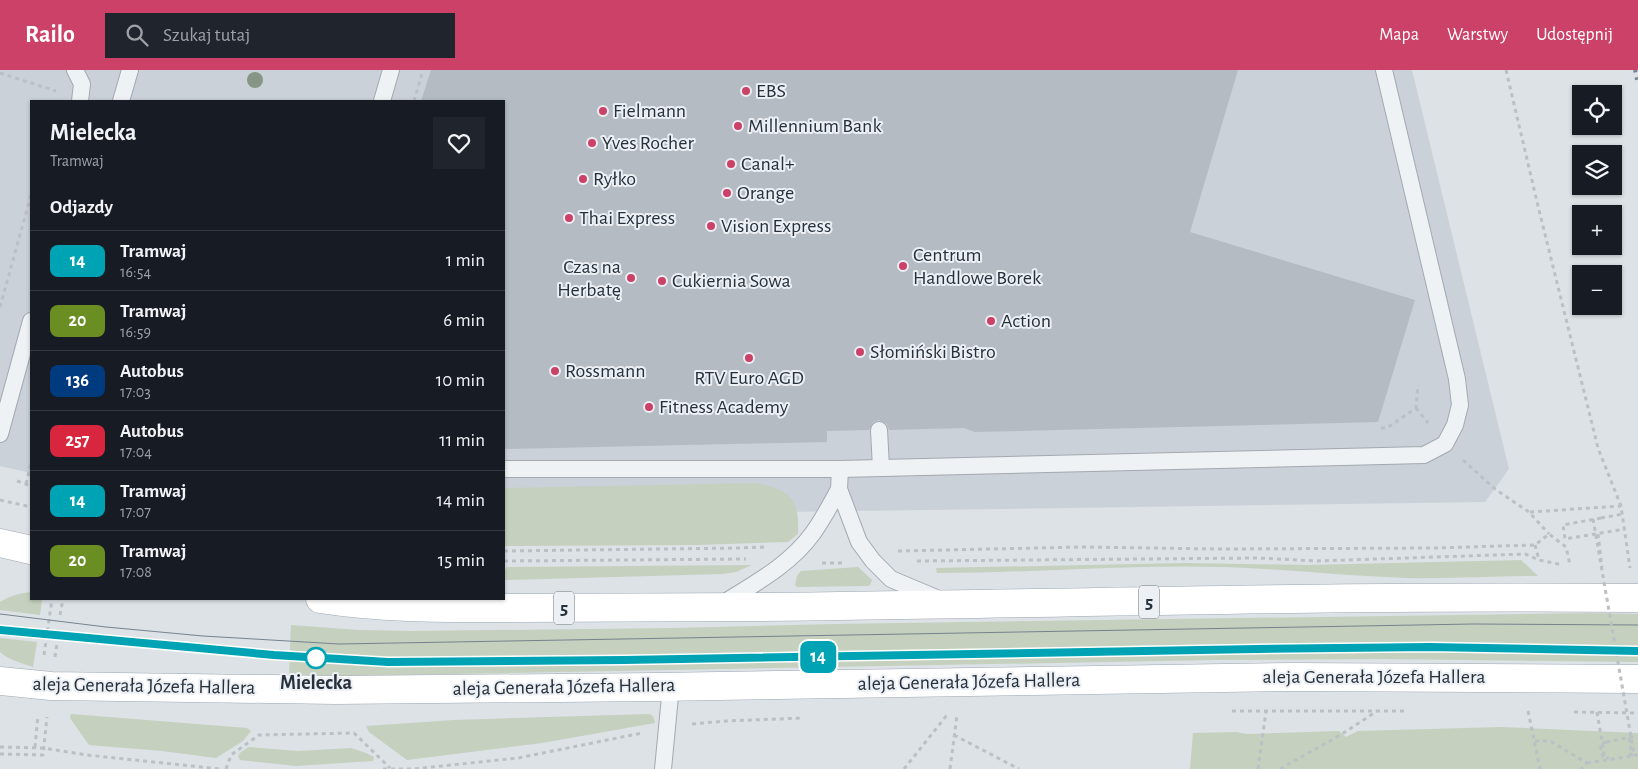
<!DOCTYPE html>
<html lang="pl">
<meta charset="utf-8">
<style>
:root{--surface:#171b24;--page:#20242c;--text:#f1f3f6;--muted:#9ea1a6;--line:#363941;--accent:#cb4167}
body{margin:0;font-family:"Alegreya Sans",sans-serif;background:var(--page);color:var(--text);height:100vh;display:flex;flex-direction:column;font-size:19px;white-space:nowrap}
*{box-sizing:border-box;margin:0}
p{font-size:16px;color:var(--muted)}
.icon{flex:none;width:28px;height:28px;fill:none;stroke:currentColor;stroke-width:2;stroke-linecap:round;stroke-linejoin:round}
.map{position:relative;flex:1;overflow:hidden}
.side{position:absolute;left:30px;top:30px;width:475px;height:500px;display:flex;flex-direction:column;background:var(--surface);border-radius:0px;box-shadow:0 1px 4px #0004}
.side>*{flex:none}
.badge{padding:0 10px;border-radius:8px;font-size:18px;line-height:32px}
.tools{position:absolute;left:1572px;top:15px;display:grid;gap:10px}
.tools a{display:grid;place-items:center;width:50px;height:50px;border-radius:0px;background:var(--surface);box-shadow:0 1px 4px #0004;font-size:25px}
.map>.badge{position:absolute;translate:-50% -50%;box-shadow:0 0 0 2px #fff}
h2{padding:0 20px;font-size:19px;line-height:45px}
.round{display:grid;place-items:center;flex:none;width:52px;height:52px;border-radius:0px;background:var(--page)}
.overview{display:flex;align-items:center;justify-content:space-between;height:85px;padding:0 20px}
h1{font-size:24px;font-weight:700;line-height:38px}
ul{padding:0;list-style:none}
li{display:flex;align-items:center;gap:15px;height:60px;padding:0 20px;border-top:1px solid var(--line)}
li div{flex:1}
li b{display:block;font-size:19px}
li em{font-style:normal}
li .badge{min-width:55px;font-weight:700;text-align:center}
header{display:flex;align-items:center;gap:30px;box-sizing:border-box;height:70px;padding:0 25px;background:var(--accent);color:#fff}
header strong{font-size:24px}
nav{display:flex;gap:28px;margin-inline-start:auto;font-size:18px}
.search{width:350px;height:45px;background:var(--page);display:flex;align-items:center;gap:12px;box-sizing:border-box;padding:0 18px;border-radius:0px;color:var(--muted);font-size:19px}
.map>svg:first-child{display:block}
</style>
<header>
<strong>Railo</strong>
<div class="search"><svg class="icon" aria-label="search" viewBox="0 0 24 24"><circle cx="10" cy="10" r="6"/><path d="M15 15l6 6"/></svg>Szukaj tutaj</div>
<nav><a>Mapa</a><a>Warstwy</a><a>Udostępnij</a></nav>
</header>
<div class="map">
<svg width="1638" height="699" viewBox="0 0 1638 699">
<rect width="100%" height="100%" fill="#dce2e6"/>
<path fill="#cbd1d8" d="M 0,0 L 1412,0 L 1509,399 L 1485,432 L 504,446 L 504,31 L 31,31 L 31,403 L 0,396 Z"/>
<g fill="#c5d0be">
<path d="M 756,413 C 789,419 800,429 798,464 L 788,472 L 698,475 L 504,476 L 504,418 Z"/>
<path d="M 1521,490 L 1538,506 C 1494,506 1450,509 1406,508 C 1345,506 1285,499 1224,497 C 1128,494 1032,503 937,503 L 936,498 L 1185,493 L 1309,495 Z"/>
<path d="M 752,495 L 736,502 L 722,504 L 504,510 L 504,501 L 507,497 Z"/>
<path d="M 858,497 L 872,510 L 870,515 L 868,516 L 797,517 L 795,515 L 797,506 L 801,501 Z"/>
<path d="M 31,522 L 31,529 L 42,529 L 40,545 L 0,540 L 0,532 C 9,526 20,523 31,522 Z"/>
<path d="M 1590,543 L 1638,544 L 1638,592 L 1383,589 L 1215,590 L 289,607 L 291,555 L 358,560 L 412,561 L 672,558 L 833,554 Z"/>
<path d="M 0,568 L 37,572 L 33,597 C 21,593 9,590 0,582 Z"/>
<path d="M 71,644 L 247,658 L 251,661 L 243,671 L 216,688 L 162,681 L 89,675 L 70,648 Z"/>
<path d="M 649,644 L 653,646 L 655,653 L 542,673 L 407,690 L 369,662 L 366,656 L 454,650 Z"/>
<path d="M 1501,657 L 1638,663 L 1638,699 L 1190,699 L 1193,663 L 1236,662 L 1247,664 L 1339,661 L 1346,667 L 1358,661 Z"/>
<path d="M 249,677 L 298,681 L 351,678 L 366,683 L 374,687 L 373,691 L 296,696 L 240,690 L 238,686 L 241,682 Z"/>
</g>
<path fill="#b4bbc3" d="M 431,0 L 1238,0 L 1190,162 L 1415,230 L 1378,352 L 975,362 L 964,358 L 889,360 L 887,354 L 879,350 L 873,352 L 869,360 L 827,361 L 827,372 L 504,379 L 504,31 L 421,31 Z"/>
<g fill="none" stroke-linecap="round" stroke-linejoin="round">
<defs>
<g id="lane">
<path d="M 75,0 L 82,14 L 80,31"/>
<path d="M 121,31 L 130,0"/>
<path d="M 382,31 L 391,0"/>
<path d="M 879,360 L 881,398"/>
<path d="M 0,364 L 31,251"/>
<path d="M 504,399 L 840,399 L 1424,385 L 1445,374 L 1455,355 L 1460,335 L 1457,309 L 1384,0"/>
<path d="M 840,399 L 839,419 L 859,472 L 873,491 L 891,509 L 941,530"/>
<path d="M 722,534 C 754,514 790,495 813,463 C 823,449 831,434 839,419"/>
<path d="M 663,699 L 671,616"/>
</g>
<g id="primary">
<path d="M 0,473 L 31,480"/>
<path d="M 320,529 C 384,539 448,538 512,538 C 596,538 680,538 763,537 C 1055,534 1346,525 1638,528"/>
<path d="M 0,611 L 51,616 L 336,620 L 656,617 L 1293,607 L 1638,609"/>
</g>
</defs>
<use href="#lane" stroke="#a2a9b0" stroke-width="18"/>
<use href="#primary" stroke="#9ca7b2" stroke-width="29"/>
<g stroke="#bbc0c5" stroke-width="3" stroke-dasharray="4 4" stroke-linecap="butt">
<path d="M 1506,0 L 1538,136 L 1598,378 L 1621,436 L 1630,498"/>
<path d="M 0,3 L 56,21"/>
<path d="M 414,31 L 423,0"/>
<path d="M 0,237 L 31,125"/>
<path d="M 1416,338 L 1428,353"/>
<path d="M 1381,358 L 1387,358 L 1416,338 L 1418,315"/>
<path d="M 1463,390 L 1495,419 L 1529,442 L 1549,464"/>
<path d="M 17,411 L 26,414 L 31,418"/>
<path d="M 26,414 L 31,393"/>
<path d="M 0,430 L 31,437"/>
<path d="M 1530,442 L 1621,436"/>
<path d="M 1601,448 L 1563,455 L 1565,469 L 1625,459"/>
<path d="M 1598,464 L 1602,497"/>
<path d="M 1535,475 L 1539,490"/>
<path d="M 504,481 L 738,478 L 764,477"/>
<path d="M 898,481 L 1083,477 L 1219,479 L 1435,478 L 1535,475 L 1549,464 L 1566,477 L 1570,495"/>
<path d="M 504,491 L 746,489"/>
<path d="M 917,491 L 1258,488 L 1317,491 L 1525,484 L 1539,490 L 1563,495"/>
<path d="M 822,493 L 843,493"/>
<path d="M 60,545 L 63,529"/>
<path d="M 44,585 L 52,529"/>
<path d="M 55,587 L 57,573"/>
<path d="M 1232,641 L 1406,641"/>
<path d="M 1528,641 L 1540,699"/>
<path d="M 1574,642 L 1638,643"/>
<path d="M 1597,642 L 1605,690"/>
<path d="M 692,654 L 726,651 L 803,648"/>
<path d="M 954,665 L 1019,699"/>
<path d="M 1629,668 L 1632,686"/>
<path d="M 1535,671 L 1550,671 L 1587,693 L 1581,699"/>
<path d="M 1606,672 L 1638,666"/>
<path d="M 0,677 L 43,678 L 87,685 L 220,699"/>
<path d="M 35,677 L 38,645"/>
<path d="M 0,684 L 43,685 L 47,647"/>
<path d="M 1587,693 L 1638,685"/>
<path d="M 226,699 L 231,685 L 259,665 L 354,663 L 390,698"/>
<path d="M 383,699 L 413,699 L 518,688 L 642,663"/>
<path d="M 904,699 L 947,645"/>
<path d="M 950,699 L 957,645"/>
<path d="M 1258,699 L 1266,641"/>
<path d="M 1280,699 L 1342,664 L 1377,641"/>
</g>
<use href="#lane" stroke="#eff2f5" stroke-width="16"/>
<use href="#primary" stroke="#fff" stroke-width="28"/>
<g stroke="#76838f" stroke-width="1">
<path d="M 0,544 L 106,557 L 203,566 L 339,574 L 1473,554 L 1638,555"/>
<path d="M 0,560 L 262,584 L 388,593 L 624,590 L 1257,579 L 1430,577 L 1638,581"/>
</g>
<path stroke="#76838f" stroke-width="4" stroke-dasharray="2.5 5" stroke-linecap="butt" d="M 1635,0 L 1638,14"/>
<g stroke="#bbc0c5" stroke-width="3" stroke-dasharray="4 4" stroke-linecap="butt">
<path d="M 1601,448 L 1623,444"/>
<path d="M 1593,449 L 1634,684 L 1625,685"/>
<path d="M 1606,672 L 1600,674 L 1603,688 L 1609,688"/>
</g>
</g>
<circle fill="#869684" cx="255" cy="10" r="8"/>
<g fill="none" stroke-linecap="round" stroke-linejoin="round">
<defs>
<path id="line" d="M 0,560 L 274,585 L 388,592 L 624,590 L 1257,579 L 1430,577 L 1638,581"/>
</defs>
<use href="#line" stroke="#fff" stroke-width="11"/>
<use href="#line" stroke="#00a3b4" stroke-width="8"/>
</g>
<g fill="#cb4167" stroke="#ecf0f4" stroke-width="2">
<circle cx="746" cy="21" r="5"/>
<circle cx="603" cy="41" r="5"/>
<circle cx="738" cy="56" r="5"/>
<circle cx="592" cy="73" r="5"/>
<circle cx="731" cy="94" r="5"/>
<circle cx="583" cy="109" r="5"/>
<circle cx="727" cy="123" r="5"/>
<circle cx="569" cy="148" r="5"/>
<circle cx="711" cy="156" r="5"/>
<circle cx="903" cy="196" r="5"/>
<circle cx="631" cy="208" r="5"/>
<circle cx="662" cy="211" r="5"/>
<circle cx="991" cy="251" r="5"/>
<circle cx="860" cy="282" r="5"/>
<circle cx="749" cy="288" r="5"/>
<circle cx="555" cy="301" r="5"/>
<circle cx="649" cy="337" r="5"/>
</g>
<circle fill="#fff" stroke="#00a3b4" stroke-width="2.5" cx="316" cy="588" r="10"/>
<g text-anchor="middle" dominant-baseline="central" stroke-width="4" stroke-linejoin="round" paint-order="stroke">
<g fill="#ecf0f4" stroke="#616a73" stroke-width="1">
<rect x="1139" y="515.5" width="20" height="33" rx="4"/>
<rect x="554" y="521.5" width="20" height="33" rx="4"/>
</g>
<g font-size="19" font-weight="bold" fill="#26313c">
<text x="1149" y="532">5</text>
<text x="564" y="538">5</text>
</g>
<g font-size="20" fill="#26313c" stroke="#ecf0f4" text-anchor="start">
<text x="756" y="21">EBS</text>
<text x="613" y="41">Fielmann</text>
<text x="748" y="56">Millennium Bank</text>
<text x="602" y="73">Yves Rocher</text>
<text x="741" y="94">Canal+</text>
<text x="593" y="109">Ryłko</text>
<text x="737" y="123">Orange</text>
<text x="579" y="148">Thai Express</text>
<text x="721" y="156">Vision Express</text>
<text x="913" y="185">Centrum<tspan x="913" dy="23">Handlowe Borek</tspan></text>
<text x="621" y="197" text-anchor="end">Czas na<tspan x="621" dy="23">Herbatę</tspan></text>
<text x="672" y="211">Cukiernia Sowa</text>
<text x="1001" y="251">Action</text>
<text x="870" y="282">Słomiński Bistro</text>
<text x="565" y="301">Rossmann</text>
<text x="749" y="308" text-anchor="middle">RTV Euro AGD</text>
<text x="659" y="337">Fitness Academy</text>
</g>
<g font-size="20" fill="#26313c" stroke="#ecf0f4">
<text x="1374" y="607">aleja Generała Józefa Hallera</text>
<text transform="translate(969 612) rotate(-1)">aleja Generała Józefa Hallera</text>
<text transform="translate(144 616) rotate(1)">aleja Generała Józefa Hallera</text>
<text transform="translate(564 617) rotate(-1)">aleja Generała Józefa Hallera</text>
</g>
<g font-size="20" font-weight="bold" fill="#26313c" stroke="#ecf0f4">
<text x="316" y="613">Mielecka</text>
</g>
</g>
</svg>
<div class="tools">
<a><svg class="icon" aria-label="locate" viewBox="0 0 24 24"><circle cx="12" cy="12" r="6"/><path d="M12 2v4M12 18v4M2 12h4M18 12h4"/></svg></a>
<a><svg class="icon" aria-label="layers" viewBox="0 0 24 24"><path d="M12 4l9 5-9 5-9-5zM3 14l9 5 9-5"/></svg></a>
<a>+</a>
<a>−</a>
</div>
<b class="badge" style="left:818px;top:587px;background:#00a3b4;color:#fff">14</b>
<section class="side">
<div class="overview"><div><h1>Mielecka</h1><p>Tramwaj</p></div><a class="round"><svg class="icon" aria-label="heart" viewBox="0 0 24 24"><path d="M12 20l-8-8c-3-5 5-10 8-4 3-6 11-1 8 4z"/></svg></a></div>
<h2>Odjazdy</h2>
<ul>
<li><span class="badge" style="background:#00a3b4;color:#fff">14</span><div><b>Tramwaj</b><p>16:54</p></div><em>1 min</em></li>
<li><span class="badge" style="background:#6b8e23;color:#fff">20</span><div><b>Tramwaj</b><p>16:59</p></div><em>6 min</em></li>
<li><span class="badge" style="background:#003b80;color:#fff">136</span><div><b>Autobus</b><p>17:03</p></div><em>10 min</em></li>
<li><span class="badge" style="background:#d7263d;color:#fff">257</span><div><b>Autobus</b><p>17:04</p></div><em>11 min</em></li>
<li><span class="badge" style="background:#00a3b4;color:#fff">14</span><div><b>Tramwaj</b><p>17:07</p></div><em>14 min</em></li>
<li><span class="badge" style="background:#6b8e23;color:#fff">20</span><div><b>Tramwaj</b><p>17:08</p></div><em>15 min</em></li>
</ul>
</section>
</div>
